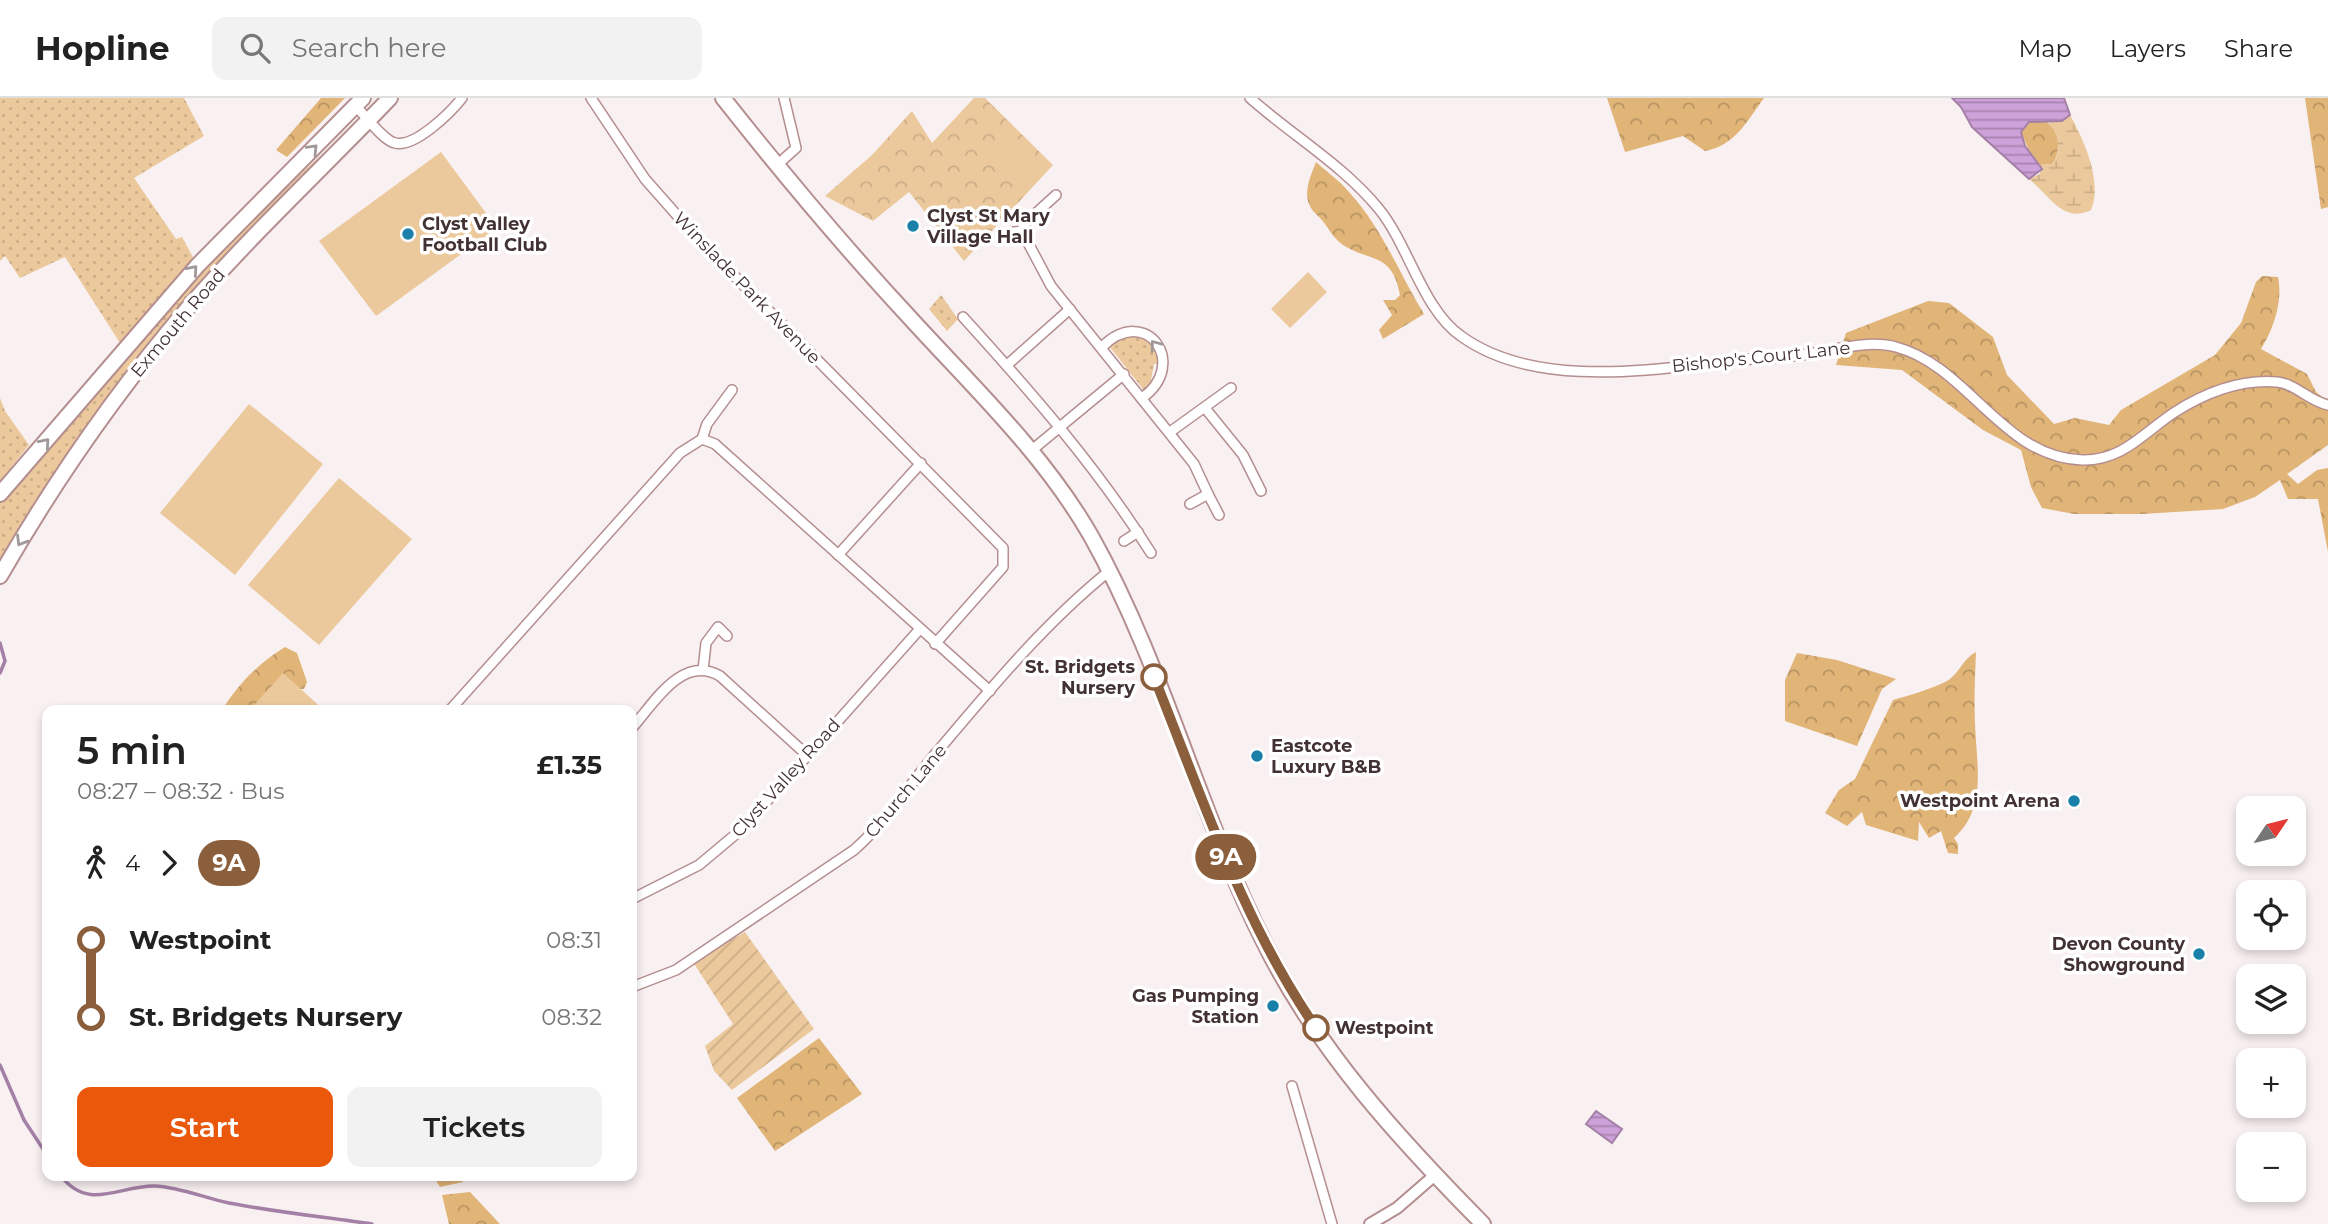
<!DOCTYPE html>
<meta charset="utf-8">
<style>
:root{--surface:#fff;--page:#f2f2f2;--text:#222;--muted:#767676;--line:#e0e0e0;--accent:#ea580c}
body{margin:0;font-family:Montserrat,sans-serif;background:var(--page);color:var(--text);height:100vh;display:flex;flex-direction:column;font-size:26px;white-space:nowrap}
*{box-sizing:border-box;margin:0}
p{font-size:23px;color:var(--muted)}
.icon{flex:none;width:38px;height:38px;fill:none;stroke:currentColor;stroke-width:2;stroke-linecap:round;stroke-linejoin:round}
.map{position:relative;flex:1;overflow:hidden}
.side{position:absolute;left:42px;top:607px;width:595px;height:476px;display:flex;flex-direction:column;background:var(--surface);border-radius:14px;box-shadow:0 4px 10px #0003}
.side>*{flex:none}
.badge{padding:0 14px;border-radius:23px;font-size:24px;line-height:46px}
.needle{width:46px;rotate:55deg}
.tools{position:absolute;left:2236px;top:698px;display:grid;gap:14px}
.tools a{display:grid;place-items:center;width:70px;height:70px;border-radius:14px;background:var(--surface);box-shadow:0 4px 10px #0003;font-size:35px}
.map>.badge{position:absolute;translate:-50% -50%;box-shadow:0 0 0 4px #fff}
.legs{display:flex;align-items:center;gap:10px;height:77px;padding:0 35px;font-size:23px}
.legs p{margin-inline-start:auto}
.head{display:flex;align-items:center;justify-content:space-between;height:119px;padding:0 35px}
h1{font-size:38px;font-weight:600;line-height:52px}
.cta{display:flex;gap:14px;margin-top:auto;padding:14px 35px}
.cta a{flex:1;height:80px;border-radius:14px;background:var(--accent);color:#fff;font-size:28px;font-weight:600;line-height:80px;text-align:center}
.cta a+a{background:var(--page);color:var(--text)}
ul{padding:0 35px;list-style:none}
li{display:flex;align-items:center;gap:24px;height:77px;font-size:26px}
li i{display:grid;place-items:center;width:10px;height:100%;margin:0 9px;background:currentColor}
li i::after{content:'';width:18px;height:18px;margin:-9px;border:5px solid;border-radius:50%;background:var(--surface)}
li p{margin-inline-start:auto}
li:first-child i{background:linear-gradient(#0000 50%,currentColor 0)}
li:last-child i{background:linear-gradient(currentColor 50%,#0000 0)}
header{display:flex;align-items:center;gap:42px;box-sizing:border-box;height:98px;padding:0 35px;background:var(--surface);border-bottom:2px solid var(--line)}
header strong{font-size:33px}
nav{display:flex;gap:38px;margin-inline-start:auto;font-size:24px}
.search{width:490px;height:63px;background:var(--page);display:flex;align-items:center;gap:18px;box-sizing:border-box;padding:0 24px;border-radius:14px;color:var(--muted);font-size:26px}
.map>svg:first-child{display:block}
</style>
<header>
<strong>Hopline</strong>
<div class="search"><svg class="icon" aria-label="search" viewBox="0 0 24 24"><circle cx="10" cy="10" r="6"/><path d="M15 15l6 6"/></svg>Search here</div>
<nav><a>Map</a><a>Layers</a><a>Share</a></nav>
</header>
<div class="map">
<svg width="2328" height="1126" viewBox="0 0 2328 1126">
<defs>
<pattern id="grass-dots" width="8" height="8" patternUnits="userSpaceOnUse" patternTransform="scale(1.75)"><rect width="8" height="8" fill="#ebc99c"/><path d="M2 2h.1M6 6h.1" fill="none" stroke="#cbad87" stroke-width="1.8" stroke-linecap="round"/></pattern>
<pattern id="forest-crowns" width="20" height="18" patternUnits="userSpaceOnUse" patternTransform="scale(1.75)"><rect width="20" height="18" fill="#e1b578"/><path d="M2 6a3 3 0 1 1 6 0M12 15a3 3 0 1 1 6 0" fill="none" stroke="#b89463"/></pattern>
<pattern id="wetland-marsh" width="20" height="14" patternUnits="userSpaceOnUse" patternTransform="scale(1.75)"><rect width="20" height="14" fill="#ebc99c"/><path d="M1 5h8M5 5V1M11 12h8M15 12V8" fill="none" stroke="#cbad87"/></pattern>
<pattern id="park-crowns" width="20" height="18" patternUnits="userSpaceOnUse" patternTransform="scale(1.75)"><rect width="20" height="18" fill="#ebc99c"/><path d="M2 6a3 3 0 1 1 6 0M12 15a3 3 0 1 1 6 0" fill="none" stroke="#cbad87"/></pattern>
<pattern id="garden-furrows" width="10" height="10" patternUnits="userSpaceOnUse" patternTransform="scale(1.75)"><rect width="10" height="10" fill="#ebc99c"/><path d="M-1 1l2-2M0 10L10 0M9 11l2-2" fill="none" stroke="#cbad87"/></pattern>
<pattern id="water-rules" width="6" height="5" patternUnits="userSpaceOnUse" patternTransform="scale(1.75)"><rect width="6" height="5" fill="#cda1d9"/><path d="M0 2.5h6" fill="none" stroke="#a884b1"/></pattern>
</defs>
<rect width="100%" height="100%" fill="#f9f0f1"/>
<g fill="url(#grass-dots)">
<path d="M 0,0 L 184,0 L 204,38 L 134,80 L 176,141 L 182,139 L 195,163 L 120,245 L 65,159 L 20,180 L 5,158 L 0,163 Z"/>
<path d="M 336,44 L 204,183 L 0,470 L 0,403 L 230,139 Z"/>
<path d="M 941,197 L 958,221 L 947,233 L 929,211 Z"/>
<path d="M 1132,236 C 1150,241 1155,247 1161,266 L 1154,266 L 1150,288 L 1143,291 L 1109,248 L 1112,244 Z"/>
<path d="M 0,300 L 5,313 L 29,347 L 0,383 Z"/>
</g>
<g fill="url(#forest-crowns)">
<path d="M 321,0 L 345,0 L 287,59 L 276,52 Z"/>
<path d="M 1607,0 L 1764,0 C 1747,23 1735,48 1705,53 L 1683,38 L 1625,54 Z"/>
<path d="M 2305,0 L 2328,0 L 2328,109 L 2321,111 Z"/>
<path d="M 2042,21 C 2059,28 2063,52 2052,66 L 2040,67 L 2033,62 L 2021,34 L 2029,24 Z"/>
<path d="M 1316,64 C 1327,74 1340,83 1349,94 C 1382,130 1399,175 1424,216 L 1383,241 L 1379,232 L 1392,217 L 1383,202 L 1395,202 L 1400,197 C 1392,154 1372,165 1343,147 C 1331,139 1328,127 1318,118 C 1300,103 1308,84 1316,64 Z"/>
<path d="M 2262,178 L 2278,179 C 2283,203 2274,230 2261,251 L 2307,276 L 2316,294 L 2328,303 L 2328,347 L 2287,376 L 2298,386 L 2317,372 L 2328,370 L 2328,454 L 2318,401 L 2288,401 L 2280,382 L 2255,399 L 2223,411 L 2142,416 L 2074,416 L 2042,410 L 2031,389 L 2021,352 L 1983,332 L 1902,272 L 1836,267 L 1846,235 L 1928,203 L 1949,205 L 1993,239 L 2007,277 L 2054,326 L 2075,320 L 2109,327 L 2121,312 L 2215,257 L 2241,225 L 2256,184 Z"/>
<path d="M 285,549 L 297,555 L 307,584 L 304,591 L 300,591 L 283,576 L 250,612 L 222,612 C 239,585 258,566 285,549 Z"/>
<path d="M 1976,554 C 1975,578 1974,602 1975,625 C 1976,664 1988,710 1954,740 L 1958,746 L 1958,756 L 1948,755 L 1941,733 L 1929,740 L 1919,724 L 1918,743 L 1866,727 L 1862,714 L 1847,728 L 1825,715 L 1839,692 L 1855,681 L 1893,602 C 1907,598 1939,589 1950,581 C 1960,573 1964,560 1976,554 Z"/>
<path d="M 1797,555 L 1837,562 L 1896,581 L 1882,591 L 1857,648 L 1785,623 L 1785,582 Z"/>
<path d="M 819,940 L 862,996 L 775,1053 L 737,1000 Z"/>
<path d="M 433,1078 L 460,1078 L 463,1084 L 440,1089 Z"/>
<path d="M 470,1094 L 500,1126 L 449,1126 L 442,1097 Z"/>
</g>
<path fill="url(#wetland-marsh)" d="M 2070,17 C 2084,42 2103,84 2091,112 C 2063,126 2049,97 2029,81 L 2040,76 L 2040,67 L 2052,66 C 2063,52 2058,38 2049,24 L 2062,23 Z"/>
<path fill="url(#park-crowns)" d="M 974,0 L 985,0 L 1053,67 L 964,163 L 909,94 L 873,123 L 825,98 L 872,57 L 912,13 L 932,45 Z"/>
<path fill="url(#garden-furrows)" d="M 745,834 L 814,931 L 732,992 L 714,973 L 705,948 L 733,926 L 693,864 Z"/>
<g fill="#ebc99c">
<path d="M 1011,34 L 1044,66 L 1026,85 L 993,53 Z"/>
<path d="M 441,54 L 497,130 L 376,218 L 319,143 Z"/>
<path d="M 1308,174 L 1327,194 L 1290,230 L 1271,211 Z"/>
<path d="M 249,306 L 323,366 L 235,477 L 160,415 Z"/>
<path d="M 339,380 L 412,441 L 319,547 L 248,487 Z"/>
<path d="M 283,575 L 324,612 L 250,612 Z"/>
</g>
<g fill="url(#water-rules)" stroke="#a480a7" stroke-width="2">
<path d="M 1952,0 L 2064,0 L 2070,17 L 2062,23 L 2029,24 L 2021,34 L 2025,48 L 2042,71 L 2029,81 L 1972,29 L 1961,9 Z"/>
<path d="M 1596,1013 L 1622,1031 L 1612,1045 L 1586,1026 Z"/>
</g>
<g fill="none" stroke-linecap="round" stroke-linejoin="round">
<g stroke="#a480a7" stroke-width="3.5">
<path d="M 0,545 L 5,563 L 0,575"/>
<path d="M 0,967 L 24,1022 L 47,1057"/>
<path d="M 61,1078 C 89,1114 120,1087 155,1088 C 179,1089 205,1100 229,1105 C 276,1114 324,1119 372,1126"/>
</g>
<defs>
<g id="minor">
<path d="M 591,0 L 645,81 L 697,140 L 1003,450 L 1003,469 L 935,546"/>
<path d="M 1250,0 C 1293,38 1343,67 1379,111 C 1409,148 1423,212 1461,238 C 1534,291 1649,272 1732,263 C 1755,260 1779,260 1802,257 C 1831,253 1867,241 1896,249 C 1968,268 2003,360 2082,362 C 2123,363 2144,334 2175,314 C 2205,295 2240,281 2277,284 C 2296,286 2309,303 2328,307"/>
<path d="M 355,8 C 366,17 382,42 395,45 C 415,50 451,14 462,0"/>
<path d="M 776,68 L 796,50 L 784,0"/>
<path d="M 1056,97 L 1023,127 L 1026,141 L 1051,188 L 1194,366 L 1208,396"/>
<path d="M 1004,142 L 1014,134 L 1022,133"/>
<path d="M 963,219 C 1031,294 1097,369 1151,455"/>
<path d="M 1102,249 C 1146,205 1190,266 1142,300"/>
<path d="M 1007,267 L 1070,211"/>
<path d="M 1205,310 L 1243,357 L 1261,393"/>
<path d="M 1170,334 L 1231,290"/>
<path d="M 702,341 L 707,326 L 732,292"/>
<path d="M 1032,352 L 1124,276"/>
<path d="M 1190,406 L 1208,396 L 1219,417"/>
<path d="M 1124,443 L 1138,434"/>
<path d="M 838,457 L 921,365"/>
<path d="M 703,572 L 706,545 L 718,529 L 727,538"/>
<path d="M 450,612 L 680,355 L 702,341 L 715,346 L 990,593"/>
<path d="M 632,630 C 654,605 682,556 720,578 L 808,658"/>
<path d="M 632,801 L 699,767 L 742,731 L 919,532"/>
<path d="M 632,889 L 676,872 L 854,752 C 887,723 909,687 937,654 C 991,590 1044,526 1108,474"/>
<path d="M 1292,988 L 1332,1126"/>
</g>
<path id="tertiary" d="M 1370,1126 L 1397,1110 L 1435,1077"/>
<path id="primary" d="M 723,0 C 783,76 845,150 911,221 C 974,290 1044,356 1091,438 C 1163,566 1198,713 1264,844 C 1317,952 1400,1042 1483,1126"/>
<g id="trunk">
<path d="M 0,396 L 198,167 L 363,0"/>
<path d="M 0,478 C 54,384 117,293 188,210 C 252,136 323,70 390,0"/>
</g>
</defs>
<use href="#minor" stroke="#b58e8f" stroke-width="12"/>
<use href="#tertiary" stroke="#b58e8f" stroke-width="14"/>
<use href="#primary" stroke="#b58e8f" stroke-width="18"/>
<use href="#trunk" stroke="#b58e8f" stroke-width="18"/>
<use href="#minor" stroke="#fff" stroke-width="9"/>
<use href="#tertiary" stroke="#fff" stroke-width="10"/>
<use href="#primary" stroke="#fff" stroke-width="14"/>
<use href="#trunk" stroke="#fff" stroke-width="14"/>
</g>
<defs><path id="oneway-chevron" d="M-2-3.5L2.5 0L-2 3.5" fill="none" stroke-width="1.6" stroke-linecap="round" stroke-linejoin="round" transform="scale(1.75)"/></defs>
<g stroke="#a19899">
<use href="#oneway-chevron" transform="translate(313 51) rotate(-46)"/>
<use href="#oneway-chevron" transform="translate(193 172) rotate(-49)"/>
<use href="#oneway-chevron" transform="translate(1155 247) rotate(-127)"/>
<use href="#oneway-chevron" transform="translate(45 345) rotate(-49)"/>
<use href="#oneway-chevron" transform="translate(21 443) rotate(121)"/>
</g>
<g fill="none" stroke-linecap="round" stroke-linejoin="round">
<defs>
<path id="line-1" d="M 1154,579 C 1202,698 1242,823 1316,930"/>
</defs>
<use href="#line-1" stroke="#fff" stroke-width="16"/>
<use href="#line-1" stroke="#8b5e3c" stroke-width="10"/>
</g>
<g fill="#1a80aa" stroke="#fff" stroke-width="2.5">
<circle cx="913" cy="128" r="7"/>
<circle cx="408" cy="136" r="7"/>
<circle cx="1257" cy="658" r="7"/>
<circle cx="2074" cy="703" r="7"/>
<circle cx="2199" cy="856" r="7"/>
<circle cx="1273" cy="908" r="7"/>
</g>
<g fill="#fff" stroke="#8b5e3c" stroke-width="3.5">
<circle cx="1154" cy="579" r="12"/>
<circle cx="1316" cy="930" r="12"/>
</g>
<g text-anchor="middle" dominant-baseline="central" stroke-width="7" stroke-linejoin="round" paint-order="stroke">
<g font-size="18" font-weight="bold" fill="#433233" stroke="#fff" text-anchor="start">
<text x="927" y="118">Clyst St Mary<tspan x="927" dy="21">Village Hall</tspan></text>
<text x="422" y="126">Clyst Valley<tspan x="422" dy="21">Football Club</tspan></text>
<text x="1271" y="648">Eastcote<tspan x="1271" dy="21">Luxury B&amp;B</tspan></text>
<text x="2060" y="703" text-anchor="end">Westpoint Arena</text>
<text x="2185" y="846" text-anchor="end">Devon County<tspan x="2185" dy="21">Showground</tspan></text>
<text x="1259" y="898" text-anchor="end">Gas Pumping<tspan x="1259" dy="21">Station</tspan></text>
</g>
<g font-size="18" fill="#433233" stroke="#fff">
<text transform="translate(747 190) rotate(46)">Winslade Park Avenue</text>
<text transform="translate(178 225) rotate(-50)">Exmouth Road</text>
<text transform="translate(1761 259) rotate(-6)">Bishop's Court Lane</text>
<text transform="translate(786 680) rotate(-48)">Clyst Valley Road</text>
<text transform="translate(906 693) rotate(-50)">Church Lane</text>
</g>
<g font-size="18" font-weight="bold" fill="#433233" stroke="#fff" text-anchor="end">
<text x="1135" y="569">St. Bridgets<tspan x="1135" dy="21">Nursery</tspan></text>
<text x="1335" y="930" text-anchor="start">Westpoint</text>
</g>
</g>
</svg>
<div class="tools">
<a><svg class="needle" viewBox="-14 -14 28 28"><path d="M0-13l5 13h-10z" fill="#e53935"/><path d="M0 13l5-13h-10z" fill="#767676"/></svg></a>
<a><svg class="icon" aria-label="locate" viewBox="0 0 24 24"><circle cx="12" cy="12" r="6"/><path d="M12 2v4M12 18v4M2 12h4M18 12h4"/></svg></a>
<a><svg class="icon" aria-label="layers" viewBox="0 0 24 24"><path d="M12 4l9 5-9 5-9-5zM3 14l9 5 9-5"/></svg></a>
<a>+</a>
<a>−</a>
</div>
<b class="badge" style="left:1226px;top:759px;background:#8b5e3c;color:#fff">9A</b>
<section class="side">
<div class="head"><div><h1>5 min</h1><p>08:27 – 08:32 · Bus</p></div><b>£1.35</b></div>
<div class="legs"><svg class="icon" aria-label="walk" viewBox="0 0 24 24"><circle cx="13" cy="4" r="2"/><path d="M13 8l-2 6 4 7M11 14l-3 7M7 12l3-4h3l4 4"/></svg>4<svg class="icon" aria-label="forward" viewBox="0 0 24 24"><path d="M9 5l7 7-7 7"/></svg><b class="badge" style="background:#8b5e3c;color:#fff">9A</b></div>
<ul>
<li><i style="color:#8b5e3c"></i><b>Westpoint</b><p>08:31</p></li>
<li><i style="color:#8b5e3c"></i><b>St. Bridgets Nursery</b><p>08:32</p></li>
</ul>
<div class="cta"><a>Start</a><a>Tickets</a></div>
</section>
</div>
